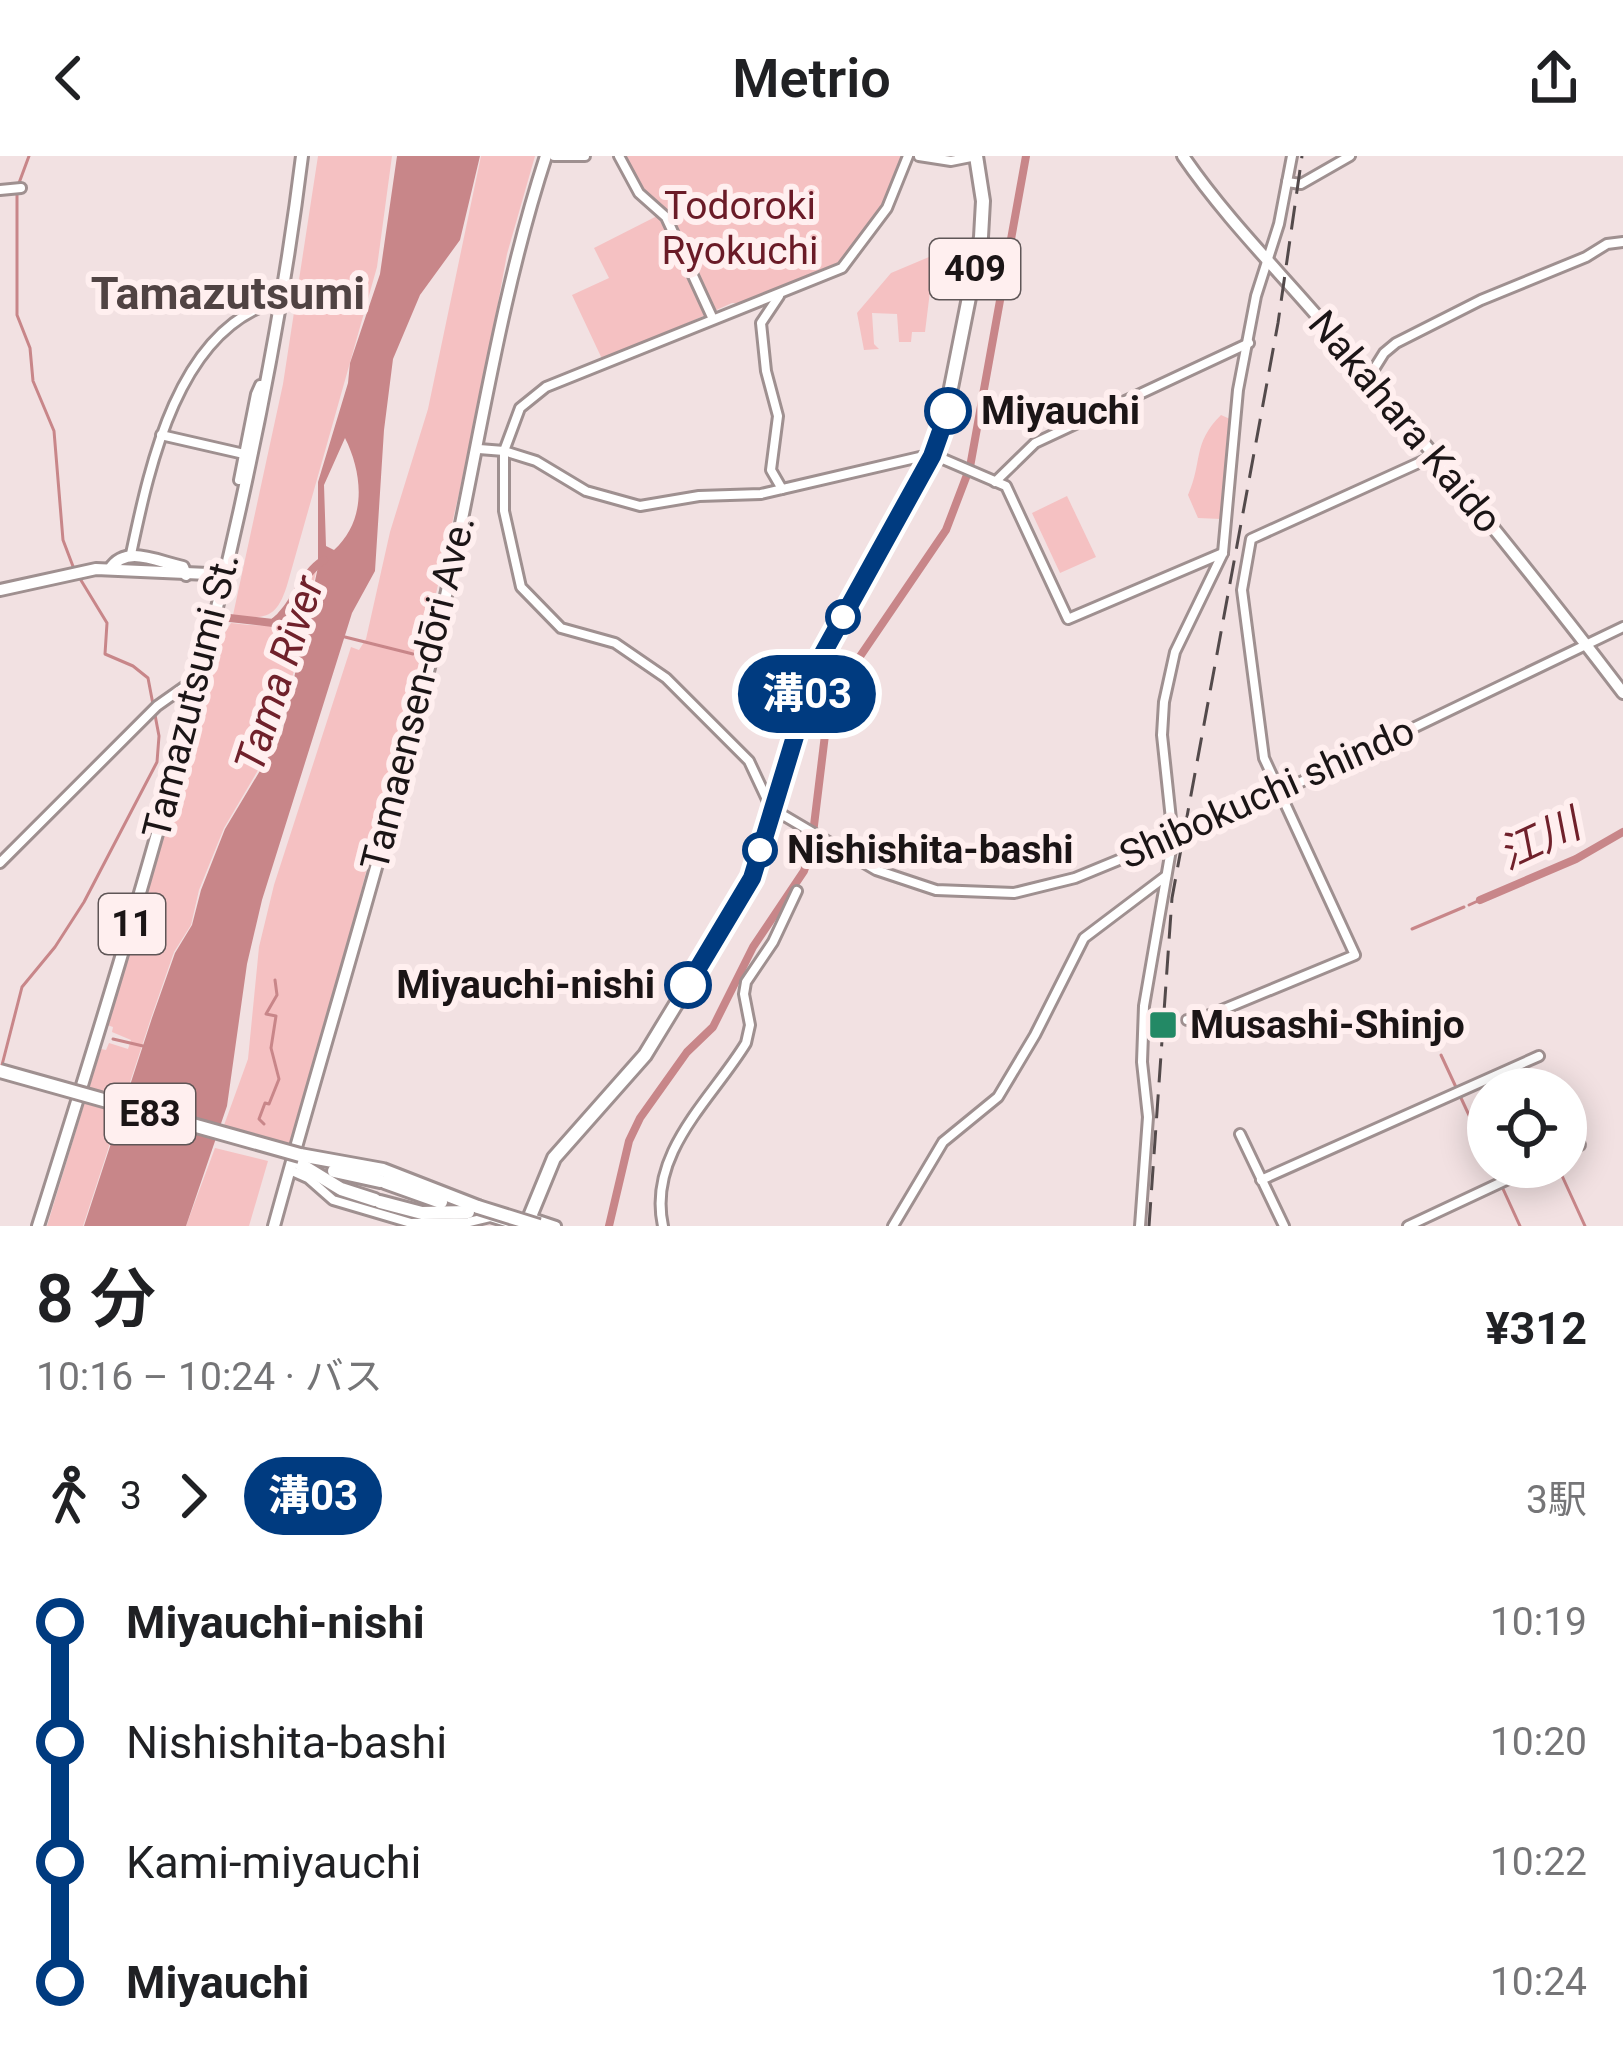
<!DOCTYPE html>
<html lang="ja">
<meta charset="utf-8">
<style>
:root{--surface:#fff;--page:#f6f6f6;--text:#202124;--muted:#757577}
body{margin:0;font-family:Roboto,"Noto Sans JP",sans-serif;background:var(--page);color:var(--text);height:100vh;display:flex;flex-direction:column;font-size:45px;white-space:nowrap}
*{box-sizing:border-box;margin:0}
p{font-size:39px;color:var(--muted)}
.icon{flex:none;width:66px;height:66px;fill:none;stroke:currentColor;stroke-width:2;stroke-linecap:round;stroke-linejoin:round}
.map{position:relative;height:1070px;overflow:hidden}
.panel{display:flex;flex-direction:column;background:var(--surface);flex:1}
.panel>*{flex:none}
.badge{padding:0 24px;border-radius:39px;font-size:42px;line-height:78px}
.controls{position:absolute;left:1467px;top:912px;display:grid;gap:24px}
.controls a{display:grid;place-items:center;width:120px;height:120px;border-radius:50%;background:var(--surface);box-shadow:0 6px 30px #0003;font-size:60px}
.map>.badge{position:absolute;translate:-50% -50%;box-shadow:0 0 0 6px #fff}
.legs{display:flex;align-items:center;gap:18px;height:132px;padding:0 36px;font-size:39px}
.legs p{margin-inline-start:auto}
.headline{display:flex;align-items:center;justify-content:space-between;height:204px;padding:0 36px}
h1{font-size:66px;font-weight:600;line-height:90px}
ul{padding:0 36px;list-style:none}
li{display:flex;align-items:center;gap:42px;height:120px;font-size:45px}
li i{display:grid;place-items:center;width:18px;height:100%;margin:0 15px;background:currentColor}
li i::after{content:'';width:30px;height:30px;margin:-15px;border:9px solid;border-radius:50%;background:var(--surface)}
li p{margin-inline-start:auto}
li:first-child i{background:linear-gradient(#0000 50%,currentColor 0)}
li:last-child i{background:linear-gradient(currentColor 50%,#0000 0)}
header{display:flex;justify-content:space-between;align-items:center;height:156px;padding:0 36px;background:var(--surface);font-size:54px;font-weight:600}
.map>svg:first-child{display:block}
</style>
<header><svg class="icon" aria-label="back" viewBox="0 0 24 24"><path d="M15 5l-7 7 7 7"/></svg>Metrio<svg class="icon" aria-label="share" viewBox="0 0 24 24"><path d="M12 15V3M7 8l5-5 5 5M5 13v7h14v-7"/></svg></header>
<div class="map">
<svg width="1623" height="1070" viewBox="0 0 1623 1070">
<rect width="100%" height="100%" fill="#f2e1e2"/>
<g fill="#f5c1c2">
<path d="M 318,0 L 392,0 L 377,111 L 288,426 C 278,460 268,465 233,459 L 283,228 Z"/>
<path d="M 481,0 L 535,0 L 507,98 L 479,250 L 429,468 L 353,767 L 289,992 L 223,972 L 248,903 L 259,791 L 274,729 L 351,491 L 359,494 L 366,483 L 390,376 L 428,253 Z"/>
<path d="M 623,0 L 904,0 L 885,52 L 841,109 L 743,147 L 732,147 L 603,205 L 572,139 L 609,122 L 594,92 L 659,59 L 664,66 L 668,64 L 640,35 Z"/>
<path d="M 929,101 L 932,119 L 925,176 L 912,176 L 911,186 L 899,186 L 897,158 L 872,157 L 874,188 L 879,193 L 864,194 L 857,157 L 891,117 Z"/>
<path d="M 1221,259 L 1230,263 L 1221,363 L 1198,362 L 1188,339 C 1203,305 1192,288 1221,259 Z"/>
<path d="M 1067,340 L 1096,401 L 1060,417 L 1032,357 Z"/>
<path d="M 317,411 L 280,577 L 224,672 L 199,734 L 191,769 L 174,796 L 151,862 L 83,1070 L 47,1070 L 101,893 L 106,894 L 109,887 L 128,893 L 131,884 L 112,876 L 113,871 L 107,869 L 210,484 L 220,485 L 231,467 C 266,471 289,475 302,436 C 306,424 308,418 317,411 Z"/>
<path d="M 215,992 L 268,1005 L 249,1070 L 186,1070 Z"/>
</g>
<path fill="#c88689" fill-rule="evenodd" d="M 397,0 L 480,0 L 460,84 L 420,139 L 393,203 L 384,274 L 375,415 L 352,457 L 262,744 L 247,808 L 227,950 L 186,1070 L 84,1070 L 152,862 L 175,797 L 192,769 L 201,734 L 225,673 L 282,578 L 318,411 L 318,326 L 348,227 L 350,207 L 380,118 ZM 345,282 C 363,318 367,364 334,394 L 326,390 L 324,329 Z"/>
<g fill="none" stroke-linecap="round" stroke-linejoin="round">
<g stroke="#c88689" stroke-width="3">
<path d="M 19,27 L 29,0"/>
<path d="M 17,37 L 17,159 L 30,192 L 33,225 L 54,275 L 63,384 L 74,413"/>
<path d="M 345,481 L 413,498"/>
<path d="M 1469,749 L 1480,744"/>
<path d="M 1412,773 L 1464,751"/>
<path d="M 113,883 L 143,890"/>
<path d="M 1441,899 L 1488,1000"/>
<path d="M 2,909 L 22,831 L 55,791 L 84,746 L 157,606 L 159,580 L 148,522 L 133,510 L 105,498 L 107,467 L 79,421"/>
<path d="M 264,968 L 259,963 L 265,947 L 269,948 L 279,923 L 271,892 L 276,860 L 266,858 L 277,839 L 275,824"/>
<path d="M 1493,1011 L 1520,1070"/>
<path d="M 1558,1011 L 1585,1070"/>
</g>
<g stroke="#c88689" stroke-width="8">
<path d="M 221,461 L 273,467 C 297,449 299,419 324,404"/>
<path d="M 1480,744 L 1576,703 L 1623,676"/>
<path d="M 609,1070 L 629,985 L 640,962 L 687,896 L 713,871 L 753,791 L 804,715 L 811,694 L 829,546 L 946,374 L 970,311 L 1026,0"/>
</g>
<defs>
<g id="minor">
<path d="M 554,0 L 585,0"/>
<path d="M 619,0 L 639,37 L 666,61 L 712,161"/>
<path d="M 908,0 L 887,52 L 842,112 L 546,231 L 520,252 L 504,295 L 504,355 L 521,431 L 561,472 L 615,487 L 666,522 L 749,605 L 771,652 L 876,714 L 936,734 L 1014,737 L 1075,722 L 1255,648 L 1623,471"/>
<path d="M 919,0 L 951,5 L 976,0"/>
<path d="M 1287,26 L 1301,28 L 1350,0"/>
<path d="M 0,34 L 21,32"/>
<path d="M 779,140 L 761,167 L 766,215 L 778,260 L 771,314 L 782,333"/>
<path d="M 1369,221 L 1384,197 L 1396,187 L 1481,144 L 1586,101 L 1607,88 L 1623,86"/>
<path d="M 161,279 L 244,298"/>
<path d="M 479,293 L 504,295 L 536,305 L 586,335 L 640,350 L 699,340 L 761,338 L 924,300 L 936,300 L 1006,330 L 1068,463 L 1223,397"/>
<path d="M 239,324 L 256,238 L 260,229 L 264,230"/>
<path d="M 995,326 L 1035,287 L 1249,187"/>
<path d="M 131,398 C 149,313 177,174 275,146"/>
<path d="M 0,707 L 157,550 L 191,526"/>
<path d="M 1187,864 L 1200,863 L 1355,799 L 1264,602 L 1242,434 L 1251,383 L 1434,300"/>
<path d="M 1240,978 L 1284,1070"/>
<path d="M 1566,996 L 1580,989"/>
<path d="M 290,1014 L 308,1022 L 333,1044 L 411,1067 L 469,1066 L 490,1061 L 519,1070"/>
<path d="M 1261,1024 L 1539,900"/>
<path d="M 535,1063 L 556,1070"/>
<path d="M 663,1070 C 647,997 712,943 746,887 L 750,869 L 744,838 L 746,826 L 773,786 L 797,735"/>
<path d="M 893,1070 L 943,986 L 998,941 L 1035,879 L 1084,782 L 1166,720"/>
<path d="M 1140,1070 L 1148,961 L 1142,906 L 1144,850 L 1173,682 L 1162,579 L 1164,546 L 1175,496 L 1223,397 L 1238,234 L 1256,140 L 1279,68 L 1292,0"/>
<path d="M 1408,1070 L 1534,1011"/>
</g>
<g id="major">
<path d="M 1183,0 C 1226,63 1280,116 1330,175 C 1430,293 1529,413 1623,537"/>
<path d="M 110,413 C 126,388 158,406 183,411 L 186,419"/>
<path d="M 0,434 L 96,413 L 208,418 L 217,421 L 215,431"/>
<path d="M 38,1070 C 148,721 257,365 302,0"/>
<path d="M 274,1070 C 331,862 397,655 445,444 C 478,296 499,144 546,0"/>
</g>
<g id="highway">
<path d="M 300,999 L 383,1014 L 478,1051"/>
<path d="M 300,1008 L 341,1033 L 375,1044"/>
<path d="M 334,1015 L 380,1025"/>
<path d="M 385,1026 L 441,1046"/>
<path d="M 380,1046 L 422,1057 L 468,1056"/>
<path d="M 526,1070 L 554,1002 L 645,899 L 748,730 L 817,508 L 942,277 L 981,81 L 983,45 L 976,0"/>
</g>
</defs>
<use href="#minor" stroke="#9f9090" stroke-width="14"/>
<use href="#major" stroke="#9f9090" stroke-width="16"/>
<use href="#highway" stroke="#9f9090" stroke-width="18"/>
<use href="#minor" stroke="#fff" stroke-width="8"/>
<use href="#major" stroke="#fff" stroke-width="10"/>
<use href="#highway" stroke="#fff" stroke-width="12"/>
<path stroke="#534a4b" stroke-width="3" stroke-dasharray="24 12" stroke-linecap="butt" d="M 1149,1070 L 1172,742 L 1278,167 L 1302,0"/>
<defs>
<g id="highway-bridge">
<path d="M 0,915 L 300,999"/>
<path d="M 478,1051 L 539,1070"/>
</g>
</defs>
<use href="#highway-bridge" stroke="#9f9090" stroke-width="18" stroke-linecap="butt"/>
<use href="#highway-bridge" stroke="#fff" stroke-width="12"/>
</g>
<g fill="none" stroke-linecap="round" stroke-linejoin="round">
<defs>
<path id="line-1" d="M 688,829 L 752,722 L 817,508 L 932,300 L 948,255"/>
</defs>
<use href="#line-1" stroke="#fff" stroke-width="27"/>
<use href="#line-1" stroke="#003b80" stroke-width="18"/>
</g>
<g fill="#fff" stroke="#003b80" stroke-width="6">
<circle cx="948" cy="255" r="21"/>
<circle cx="843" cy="461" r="15"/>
<circle cx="760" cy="694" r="15"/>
<circle cx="688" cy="829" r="21"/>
</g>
<rect fill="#238965" stroke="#ffefef" stroke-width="4.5" x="1148" y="854" width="30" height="30" rx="6"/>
<g text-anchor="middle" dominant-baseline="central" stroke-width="12" stroke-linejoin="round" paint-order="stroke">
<g fill="#ffefef" stroke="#5f5657" stroke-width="3">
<rect x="930" y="83" width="90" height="60" rx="9"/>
<rect x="99" y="738" width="66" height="60" rx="9"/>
<rect x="105" y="928" width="90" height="60" rx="9"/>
</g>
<g font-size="36" font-weight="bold" fill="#1b1516">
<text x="975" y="113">409</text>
<text x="132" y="768">11</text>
<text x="150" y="958">E83</text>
</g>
<g font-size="39" fill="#6a1b27" stroke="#ffefef">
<text x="740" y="50">Todoroki<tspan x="740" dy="45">Ryokuchi</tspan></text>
</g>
<g font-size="39" font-weight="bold" fill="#1b1516" stroke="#ffefef" text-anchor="start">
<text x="981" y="255">Miyauchi</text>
<text x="787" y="694">Nishishita-bashi</text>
<text x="655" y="829" text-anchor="end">Miyauchi-nishi</text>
</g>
<g font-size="39" fill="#1b1516" stroke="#ffefef">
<text transform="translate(1405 266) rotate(50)">Nakahara Kaido</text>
<text transform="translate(418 537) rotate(-76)">Tamaensen-dōri Ave.</text>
<text transform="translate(191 540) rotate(-76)">Tamazutsumi St.</text>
<text transform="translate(1267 637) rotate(-24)">Shibokuchi shindo</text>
</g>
<g font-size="39" font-weight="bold" fill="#1b1516" stroke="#ffefef" text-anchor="start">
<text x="1190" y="869">Musashi-Shinjo</text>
</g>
<g font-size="42" font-style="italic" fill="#70212b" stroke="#ffefef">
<text transform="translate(279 518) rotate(-72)">Tama River</text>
<text transform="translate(1539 683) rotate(-25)">江川</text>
</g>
<g font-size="45" font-weight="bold" fill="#504343" stroke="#ffefef">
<text x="228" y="137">Tamazutsumi</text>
</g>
</g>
</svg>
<div class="controls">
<a><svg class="icon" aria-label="locate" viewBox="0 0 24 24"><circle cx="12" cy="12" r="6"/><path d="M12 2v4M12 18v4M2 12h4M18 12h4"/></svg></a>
</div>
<b class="badge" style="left:807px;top:538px;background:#003b80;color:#fff">溝03</b>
</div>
<section class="panel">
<div class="headline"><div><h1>8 分</h1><p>10:16 – 10:24 · バス</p></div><b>¥312</b></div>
<div class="legs"><svg class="icon" aria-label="walk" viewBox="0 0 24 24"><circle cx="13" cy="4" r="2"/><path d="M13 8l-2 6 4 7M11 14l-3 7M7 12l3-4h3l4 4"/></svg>3<svg class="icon" aria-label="forward" viewBox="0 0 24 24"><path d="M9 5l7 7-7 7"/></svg><b class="badge" style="background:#003b80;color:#fff">溝03</b><p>3駅</p></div>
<ul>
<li><i style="color:#003b80"></i><b>Miyauchi-nishi</b><p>10:19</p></li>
<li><i style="color:#003b80"></i><span>Nishishita-bashi</span><p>10:20</p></li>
<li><i style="color:#003b80"></i><span>Kami-miyauchi</span><p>10:22</p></li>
<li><i style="color:#003b80"></i><b>Miyauchi</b><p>10:24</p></li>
</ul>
</section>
